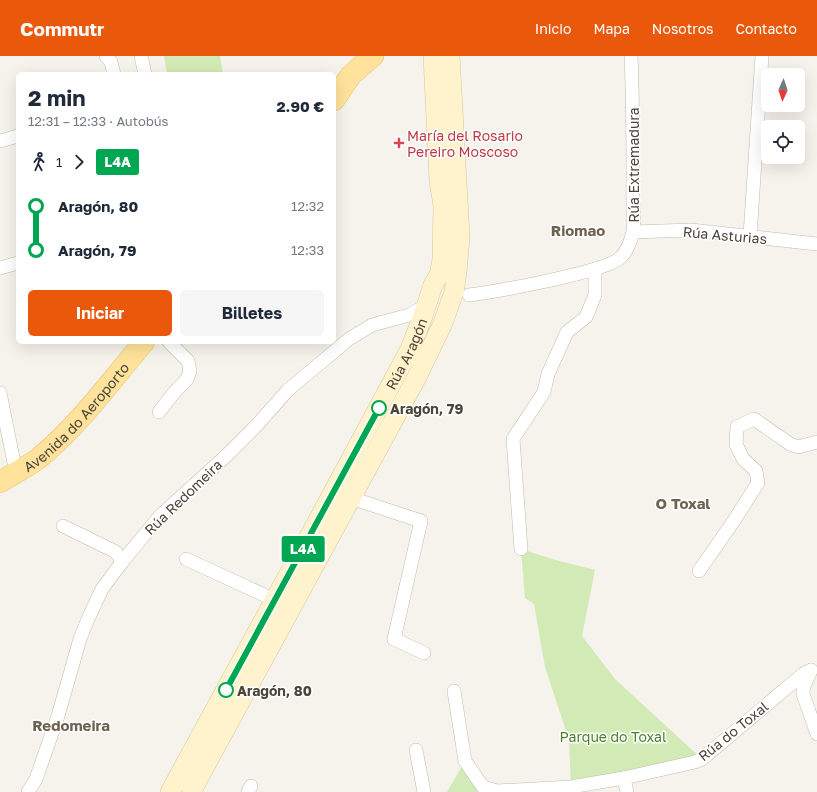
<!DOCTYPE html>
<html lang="es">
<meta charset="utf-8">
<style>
:root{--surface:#fff;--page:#f6f6f7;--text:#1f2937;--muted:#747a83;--accent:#ea580c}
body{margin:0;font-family:"Golos Text",sans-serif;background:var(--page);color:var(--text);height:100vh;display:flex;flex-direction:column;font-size:15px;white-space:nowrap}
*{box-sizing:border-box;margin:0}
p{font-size:13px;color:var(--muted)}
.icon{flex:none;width:22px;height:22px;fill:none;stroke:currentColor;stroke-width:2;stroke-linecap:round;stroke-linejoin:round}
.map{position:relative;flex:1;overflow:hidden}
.panel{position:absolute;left:16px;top:16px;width:320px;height:272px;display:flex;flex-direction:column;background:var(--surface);border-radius:6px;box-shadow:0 4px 16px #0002}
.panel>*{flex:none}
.badge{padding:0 8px;border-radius:3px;font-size:14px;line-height:26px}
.needle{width:26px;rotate:183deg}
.tools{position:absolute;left:761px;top:12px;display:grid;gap:8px}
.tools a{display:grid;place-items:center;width:44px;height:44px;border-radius:6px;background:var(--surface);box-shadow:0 4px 16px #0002;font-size:20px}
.map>.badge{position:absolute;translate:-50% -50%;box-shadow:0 0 0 2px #fff}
.legs{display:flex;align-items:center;gap:6px;height:44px;padding:0 12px;font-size:13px}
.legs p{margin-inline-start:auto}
.overview{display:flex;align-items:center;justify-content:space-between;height:68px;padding:0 12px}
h1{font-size:22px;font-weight:700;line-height:30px}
.button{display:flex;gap:8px;margin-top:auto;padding:8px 12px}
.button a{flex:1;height:46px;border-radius:6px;background:var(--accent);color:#fff;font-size:16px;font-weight:700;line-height:46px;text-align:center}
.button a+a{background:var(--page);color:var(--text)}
ul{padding:0 12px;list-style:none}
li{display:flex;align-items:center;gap:14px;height:44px;font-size:15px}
li i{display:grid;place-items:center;width:6px;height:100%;margin:0 5px;background:currentColor}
li i::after{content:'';width:10px;height:10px;margin:-5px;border:3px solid;border-radius:50%;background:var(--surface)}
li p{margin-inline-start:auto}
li:first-child i{background:linear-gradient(#0000 50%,currentColor 0)}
li:last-child i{background:linear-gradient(currentColor 50%,#0000 0)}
header{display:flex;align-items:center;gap:24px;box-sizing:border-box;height:56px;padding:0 20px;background:var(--accent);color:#fff}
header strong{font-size:19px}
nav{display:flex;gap:22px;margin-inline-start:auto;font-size:14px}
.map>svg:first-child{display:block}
</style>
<header>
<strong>Commutr</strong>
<nav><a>Inicio</a><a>Mapa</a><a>Nosotros</a><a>Contacto</a></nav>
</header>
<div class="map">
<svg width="817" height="736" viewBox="0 0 817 736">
<rect width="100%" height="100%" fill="#f6f3ec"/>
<g fill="#d2eab5">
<path d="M 164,0 L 220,0 L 223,18 L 167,18 Z"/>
<path d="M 521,493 L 552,503 L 595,514 L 582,580 L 615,623 L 702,703 L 572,736 L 447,736 L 465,705 L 483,731 L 571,730 L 569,684 L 545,611 L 534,548 L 525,542 Z"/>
</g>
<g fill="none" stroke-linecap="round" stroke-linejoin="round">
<defs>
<g id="street">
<path d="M 106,0 L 111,6 L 114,18"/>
<path d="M 141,0 L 145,18"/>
<path d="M 0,85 L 18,80"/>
<path d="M 633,176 L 691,174 L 817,188"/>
<path d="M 750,180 L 762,0"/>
<path d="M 0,212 L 18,207"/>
<path d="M 469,239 C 493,236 608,216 621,201 C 627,195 631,184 633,176 C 635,165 632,143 633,131 C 633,87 633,44 631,0"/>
<path d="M 0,337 L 16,417"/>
<path d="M 159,356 L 173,338 L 187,323 L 190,315 L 188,305 L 169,286"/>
<path d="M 351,442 L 421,465 L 394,583 L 424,597"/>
<path d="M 63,470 L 116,496 L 122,506"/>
<path d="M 521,493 L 513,383 L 544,336 L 548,318 L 567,276 L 586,261 L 595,239 L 595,213"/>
<path d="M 186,503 L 275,544"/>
<path d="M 699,515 L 733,466 L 758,427 L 756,415 L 743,403 L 736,388 L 737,371 L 754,363 L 790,388 L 798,391 L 817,386"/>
<path d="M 811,614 C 809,622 802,629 803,638 L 817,678"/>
<path d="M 454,635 L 465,705 L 483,731 L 497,735 L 571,731 L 624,722 L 695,706 L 702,703 L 803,618 L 811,614"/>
<path d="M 416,694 L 424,736"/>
<path d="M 624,722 L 627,736"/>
<path d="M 28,736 L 36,723 L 58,660 L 80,583 L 88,563 L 102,533 L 122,506 L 160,460 L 226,400 L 257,369 L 288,334 L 349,283 L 372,269 L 409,259 L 427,249"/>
<path d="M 248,736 L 251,730"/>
</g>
<g id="secondary">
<path id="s1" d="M 170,736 L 316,468 L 410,293 L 423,260 L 433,229 L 439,219 L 442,204 L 443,150 L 439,125 L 433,0"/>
<path d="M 191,736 L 417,321 L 443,267 L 454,236 L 457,216 L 460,181 L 450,0"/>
</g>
<g id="primary">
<path d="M 334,44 L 351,19 L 373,0"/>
<path id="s2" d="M 0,426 C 13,418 27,411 39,402 C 79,369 111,325 144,286"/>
</g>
</defs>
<use href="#street" stroke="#c2bbae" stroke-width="14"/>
<use href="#secondary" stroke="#d6c79b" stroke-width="20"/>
<use href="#primary" stroke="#e6c16a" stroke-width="22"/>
<use href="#street" stroke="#fff" stroke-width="13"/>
<use href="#secondary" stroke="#fff3cd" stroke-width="19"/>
<use href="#primary" stroke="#ffe39c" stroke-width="21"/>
</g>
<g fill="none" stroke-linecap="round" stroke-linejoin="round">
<defs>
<path id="line-1" d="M 226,634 L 379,352"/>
</defs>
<use href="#line-1" stroke="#fff" stroke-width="9"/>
<use href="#line-1" stroke="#00a651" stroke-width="6"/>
</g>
<path fill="#e0444e" stroke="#fff" stroke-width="1.5" d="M397 81h4v4h4v4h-4v4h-4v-4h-4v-4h4z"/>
<g fill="#fff" stroke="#00a651" stroke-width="2">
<circle cx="379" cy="352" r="7"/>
<circle cx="226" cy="634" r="7"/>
</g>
<g text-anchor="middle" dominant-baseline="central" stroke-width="3" stroke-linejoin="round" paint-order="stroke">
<g font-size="14" fill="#be3a42" stroke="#fff" text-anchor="start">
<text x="407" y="79">María del Rosario<tspan x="407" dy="16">Pereiro Moscoso</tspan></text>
</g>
<g font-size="14" fill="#4b4439" stroke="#fff">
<text transform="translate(633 109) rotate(-90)">Rúa Extremadura</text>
<text transform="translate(725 179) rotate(5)">Rúa Asturias</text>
<text stroke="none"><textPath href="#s1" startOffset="498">Rúa Aragón</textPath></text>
<text stroke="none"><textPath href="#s2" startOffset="101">Avenida do Aeroporto</textPath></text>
<text transform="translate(183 441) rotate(-44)">Rúa Redomeira</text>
<text transform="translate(733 675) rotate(-39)">Rúa do Toxal</text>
</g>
<g font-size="14" font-weight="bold" fill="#4b4439" stroke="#fff" text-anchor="start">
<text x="390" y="352">Aragón, 79</text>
<text x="237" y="634">Aragón, 80</text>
</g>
<g font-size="14" fill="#4a7f2a" stroke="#fff">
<text x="613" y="680">Parque do Toxal</text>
</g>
<g font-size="15" font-weight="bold" fill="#6e6250" stroke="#fff">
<text x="578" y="174">Riomao</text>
<text x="683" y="447">O Toxal</text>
<text x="71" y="669">Redomeira</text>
</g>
</g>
</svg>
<div class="tools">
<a><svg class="needle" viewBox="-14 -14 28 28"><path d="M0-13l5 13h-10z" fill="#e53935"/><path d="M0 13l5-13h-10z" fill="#747a83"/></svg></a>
<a><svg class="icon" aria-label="locate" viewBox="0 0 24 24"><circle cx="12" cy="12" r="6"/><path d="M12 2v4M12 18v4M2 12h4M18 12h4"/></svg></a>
</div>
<b class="badge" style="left:303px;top:493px;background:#00a651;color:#fff">L4A</b>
<section class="panel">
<div class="overview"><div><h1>2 min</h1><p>12:31 – 12:33 · Autobús</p></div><b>2.90 €</b></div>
<div class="legs"><svg class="icon" aria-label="walk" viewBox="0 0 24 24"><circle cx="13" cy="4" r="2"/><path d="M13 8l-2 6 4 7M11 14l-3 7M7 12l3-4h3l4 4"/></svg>1<svg class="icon" aria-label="forward" viewBox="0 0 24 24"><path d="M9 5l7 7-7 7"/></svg><b class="badge" style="background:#00a651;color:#fff">L4A</b></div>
<ul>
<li><i style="color:#00a651"></i><b>Aragón, 80</b><p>12:32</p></li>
<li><i style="color:#00a651"></i><b>Aragón, 79</b><p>12:33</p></li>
</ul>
<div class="button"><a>Iniciar</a><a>Billetes</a></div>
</section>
</div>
